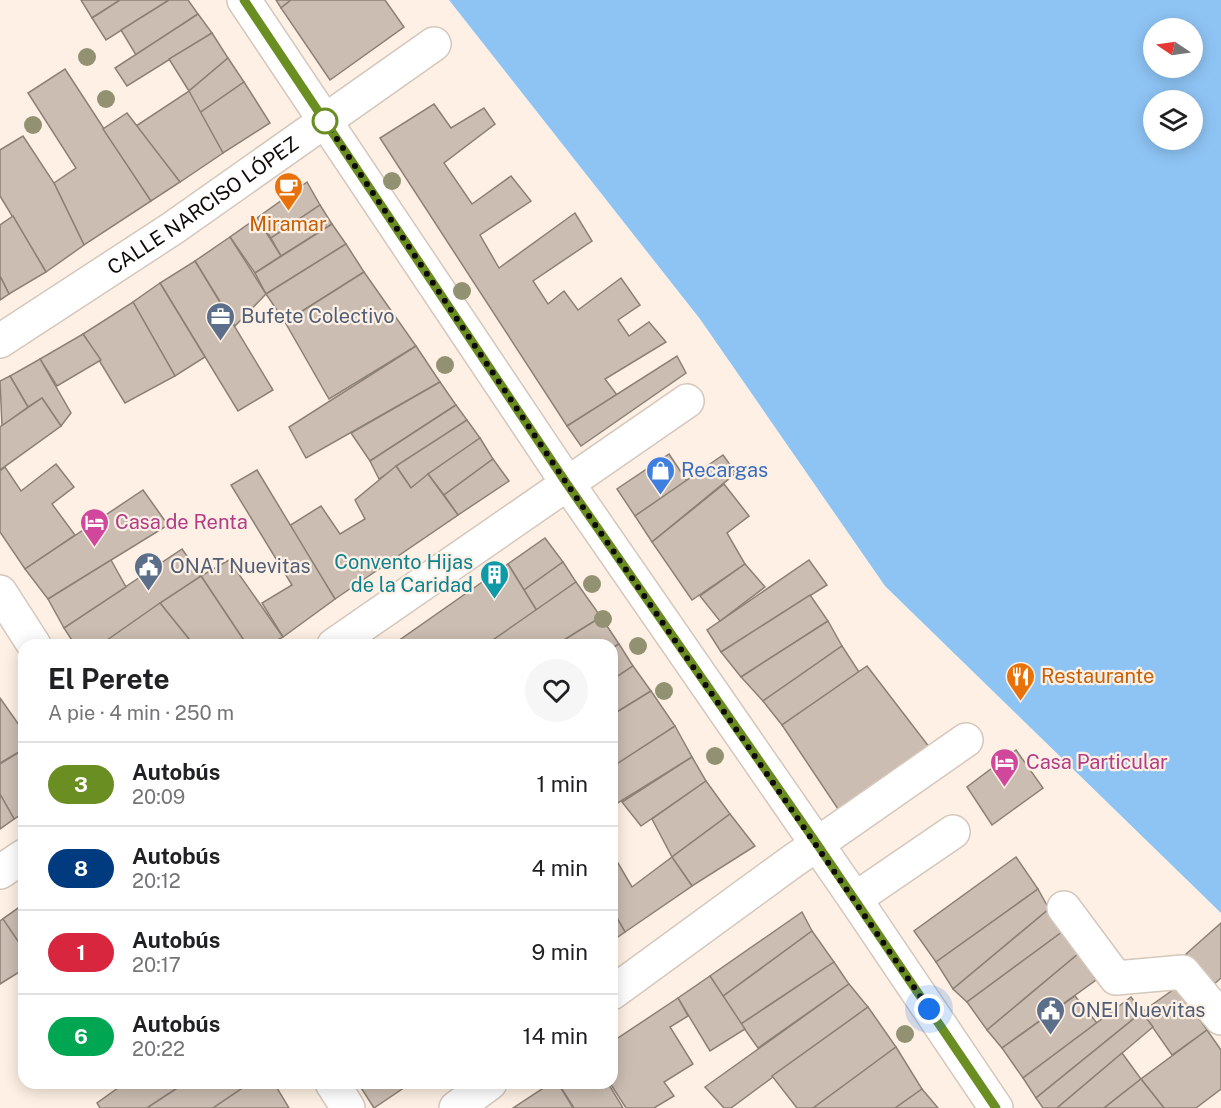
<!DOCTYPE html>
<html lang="es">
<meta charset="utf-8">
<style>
:root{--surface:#fff;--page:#f6f6f6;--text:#202124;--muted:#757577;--line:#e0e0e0}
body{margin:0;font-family:"Public Sans",sans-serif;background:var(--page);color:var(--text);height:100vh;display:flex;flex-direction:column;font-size:22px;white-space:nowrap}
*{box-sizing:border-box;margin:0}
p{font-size:20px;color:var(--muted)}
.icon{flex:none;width:33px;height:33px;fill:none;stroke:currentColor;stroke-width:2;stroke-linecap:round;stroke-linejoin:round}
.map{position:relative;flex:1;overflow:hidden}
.drawer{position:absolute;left:18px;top:639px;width:600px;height:450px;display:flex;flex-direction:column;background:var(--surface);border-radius:18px;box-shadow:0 3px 15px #0003}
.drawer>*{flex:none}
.badge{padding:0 12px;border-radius:20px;font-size:21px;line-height:39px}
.needle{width:39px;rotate:283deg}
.tools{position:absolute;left:1143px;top:18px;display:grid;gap:12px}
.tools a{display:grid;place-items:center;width:60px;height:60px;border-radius:50%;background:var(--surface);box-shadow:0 3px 15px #0003;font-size:30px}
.you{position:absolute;width:30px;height:30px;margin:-15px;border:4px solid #fff;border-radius:50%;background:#1a73e8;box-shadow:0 0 0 9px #1a73e833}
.map>.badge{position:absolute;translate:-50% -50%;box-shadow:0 0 0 3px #fff}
.round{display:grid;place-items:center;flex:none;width:63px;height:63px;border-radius:32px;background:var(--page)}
.overview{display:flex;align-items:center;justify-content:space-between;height:102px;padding:0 30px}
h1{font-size:28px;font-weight:700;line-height:45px}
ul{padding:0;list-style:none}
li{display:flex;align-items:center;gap:18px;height:84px;padding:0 30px;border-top:2px solid var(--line)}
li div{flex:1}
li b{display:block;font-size:22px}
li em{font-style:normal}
li .badge{min-width:66px;font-weight:700;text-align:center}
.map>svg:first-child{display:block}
</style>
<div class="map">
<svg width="1221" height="1108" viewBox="0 0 1221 1108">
<rect width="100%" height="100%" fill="#fef0e4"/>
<path fill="#8ec4f4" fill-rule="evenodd" d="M 449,0 L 1221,0 L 1221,913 L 885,586 L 700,319 ZM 1154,28 L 1192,28 L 1192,68 L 1154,68 ZM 1154,100 L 1192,100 L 1192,140 L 1154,140 Z"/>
<g fill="#cbbdb2" stroke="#8c8075" stroke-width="1.5">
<path d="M 81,0 L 120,0 L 92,18 Z"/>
<path d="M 120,0 L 169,0 L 106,40 L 92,18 Z"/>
<path d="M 169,0 L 188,0 L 198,14 L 136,55 L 121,30 Z"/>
<path d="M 276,0 L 291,0 L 281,8 Z"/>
<path d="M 291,0 L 385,0 L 404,27 L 330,80 L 281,8 Z"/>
<path d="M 198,14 L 212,33 L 127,86 L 115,68 Z"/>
<path d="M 212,33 L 228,58 L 189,91 L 169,59 Z"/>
<path d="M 228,58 L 244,82 L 198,114 L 189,91 Z"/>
<path d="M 65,69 L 151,201 L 84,245 L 54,183 L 76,168 L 28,93 Z"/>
<path d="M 244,82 L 270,123 L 223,153 L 198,114 Z"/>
<path d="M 189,91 L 223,153 L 180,182 L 136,126 Z"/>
<path d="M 434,104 L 451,128 L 484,108 L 495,124 L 444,163 L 472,204 L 511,176 L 531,201 L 480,235 L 499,268 L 575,213 L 592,241 L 533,281 L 548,304 L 564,291 L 578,310 L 621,278 L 640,305 L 618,320 L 629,336 L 649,322 L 666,342 L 605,379 L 617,395 L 567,426 L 380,138 Z"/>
<path d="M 127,113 L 180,182 L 151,201 L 103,129 Z"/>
<path d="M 23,136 L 54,183 L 84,245 L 46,272 L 0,196 L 0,150 Z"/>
<path d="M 307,182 L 320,205 L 271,238 L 257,218 Z"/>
<path d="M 320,205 L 332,224 L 281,256 L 271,238 Z"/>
<path d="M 13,216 L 46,272 L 9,294 L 0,276 L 0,225 Z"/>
<path d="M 257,218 L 281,256 L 255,273 L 230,237 Z"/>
<path d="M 332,224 L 346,244 L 266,294 L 255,273 Z"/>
<path d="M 230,237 L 266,294 L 235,326 L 195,261 Z"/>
<path d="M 346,244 L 364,272 L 285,322 L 266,294 Z"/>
<path d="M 195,261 L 273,390 L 238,411 L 160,283 Z"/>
<path d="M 364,272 L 416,346 L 329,399 L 285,322 Z"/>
<path d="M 0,276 L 9,294 L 0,300 Z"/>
<path d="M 160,283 L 205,357 L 175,376 L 133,302 Z"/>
<path d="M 133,302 L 175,376 L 125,403 L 83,334 Z"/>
<path d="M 83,334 L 101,360 L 57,386 L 40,359 Z"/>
<path d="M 416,346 L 440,382 L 306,458 L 289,427 Z"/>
<path d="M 677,356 L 686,373 L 581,446 L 567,426 Z"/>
<path d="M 40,359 L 71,413 L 61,426 L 42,398 L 28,407 L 10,376 Z"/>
<path d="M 10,376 L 28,407 L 2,426 L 0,381 Z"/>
<path d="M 440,382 L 456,405 L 370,461 L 351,433 Z"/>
<path d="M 42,398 L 61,426 L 0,470 L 0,427 Z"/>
<path d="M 456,405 L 467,420 L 379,479 L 370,461 Z"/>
<path d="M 467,420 L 480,438 L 411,488 L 396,466 Z"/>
<path d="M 480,438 L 493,459 L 444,495 L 428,474 Z"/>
<path d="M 669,454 L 687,481 L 635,516 L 617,489 Z"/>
<path d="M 723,455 L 736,473 L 652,542 L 635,516 Z"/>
<path d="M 493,459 L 509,481 L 458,515 L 444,495 Z"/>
<path d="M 56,464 L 74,487 L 52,504 L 75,535 L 25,569 L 0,532 L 0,471 L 5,467 L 21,491 Z"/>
<path d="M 396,466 L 411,488 L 428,474 L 458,515 L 335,599 L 289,526 L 321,506 L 340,534 L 365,519 L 355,500 Z"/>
<path d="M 257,470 L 335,599 L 283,637 L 262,603 L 292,585 L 231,485 Z"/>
<path d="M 724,484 L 749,516 L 727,533 L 745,564 L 692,600 L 652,542 Z"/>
<path d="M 143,490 L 168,525 L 48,599 L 25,569 Z"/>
<path d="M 545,538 L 563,562 L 524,590 L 508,564 Z"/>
<path d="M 182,549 L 201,576 L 101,645 L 75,645 L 64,628 Z"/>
<path d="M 111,560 L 126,587 L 64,628 L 48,599 Z"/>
<path d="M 229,560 L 283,637 L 268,645 L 247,645 L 201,576 Z"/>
<path d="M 809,560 L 827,585 L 721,652 L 707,630 Z"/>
<path d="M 563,562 L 576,582 L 537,611 L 524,590 Z"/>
<path d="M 508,564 L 537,611 L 490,642 L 492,645 L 405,645 L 401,639 Z"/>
<path d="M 745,564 L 765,587 L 720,621 L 700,596 Z"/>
<path d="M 201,576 L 247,645 L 191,645 L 193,644 L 160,603 Z"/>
<path d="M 576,582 L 601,617 L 556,645 L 492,645 L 490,642 Z"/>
<path d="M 810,595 L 828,621 L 741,677 L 721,652 Z"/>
<path d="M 160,603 L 193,644 L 100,645 Z"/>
<path d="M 601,617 L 619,644 L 612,648 L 612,645 L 556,645 Z"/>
<path d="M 828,621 L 842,646 L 763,701 L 741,677 Z"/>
<path d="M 619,644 L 633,666 L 612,680 L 612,648 Z"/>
<path d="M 842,646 L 859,672 L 782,725 L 763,701 Z"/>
<path d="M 633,666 L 651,691 L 612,715 L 612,680 Z"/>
<path d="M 867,666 L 930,748 L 840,812 L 782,725 Z"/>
<path d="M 651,691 L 675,726 L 612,768 L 612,715 Z"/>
<path d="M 0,698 L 24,732 L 24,749 L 0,763 Z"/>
<path d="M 675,726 L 692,757 L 613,806 L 612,767 Z"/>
<path d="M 24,749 L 24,813 L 14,819 L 0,794 L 0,764 Z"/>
<path d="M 1016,750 L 1043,788 L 992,825 L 967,787 Z"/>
<path d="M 692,757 L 706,781 L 641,826 L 622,802 Z"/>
<path d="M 706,781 L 730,814 L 672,857 L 652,819 Z"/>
<path d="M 0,794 L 14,819 L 0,829 Z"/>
<path d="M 730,814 L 755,846 L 692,886 L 672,857 Z"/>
<path d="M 612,853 L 632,887 L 672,857 L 692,886 L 625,932 L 612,909 Z"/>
<path d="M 1016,857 L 1038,889 L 936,962 L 914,931 Z"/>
<path d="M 1038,889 L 1049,909 L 953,989 L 936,962 Z"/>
<path d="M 24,904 L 24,969 L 0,984 L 0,921 Z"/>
<path d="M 24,904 L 24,950 L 3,919 Z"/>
<path d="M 612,909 L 625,932 L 612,941 Z"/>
<path d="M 1049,909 L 1062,932 L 967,1002 L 953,989 Z"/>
<path d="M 802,912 L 812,931 L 722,997 L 710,976 Z"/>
<path d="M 1221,923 L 1221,978 L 1213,985 L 1186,954 Z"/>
<path d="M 812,931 L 834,962 L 741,1024 L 722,997 Z"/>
<path d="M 1062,932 L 1078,954 L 987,1030 L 967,1002 Z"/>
<path d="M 1078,954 L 1096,980 L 1002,1048 L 987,1030 Z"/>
<path d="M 834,962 L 849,984 L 758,1048 L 741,1024 Z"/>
<path d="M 710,976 L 745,1029 L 710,1051 L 678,998 Z"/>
<path d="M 849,984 L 868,1007 L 731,1108 L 724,1108 L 705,1087 Z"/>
<path d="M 1177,987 L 1207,1030 L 1172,1055 L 1142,1012 Z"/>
<path d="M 1075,996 L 1097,1023 L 1023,1078 L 1002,1048 Z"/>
<path d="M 1131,997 L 1142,1012 L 1036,1098 L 1023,1078 Z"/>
<path d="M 678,998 L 688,1016 L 670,1027 L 693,1064 L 664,1082 L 674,1096 L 654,1108 L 626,1108 L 610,1083 L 612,1083 L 612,1042 Z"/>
<path d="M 868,1007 L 896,1047 L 815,1108 L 797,1108 L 772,1076 Z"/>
<path d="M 1142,1012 L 1153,1027 L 1057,1108 L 1043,1108 L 1036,1098 Z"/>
<path d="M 1207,1030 L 1221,1050 L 1221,1089 L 1196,1108 L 1164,1108 L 1141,1079 Z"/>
<path d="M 896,1047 L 922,1089 L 896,1108 L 813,1108 Z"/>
<path d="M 1122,1053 L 1141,1079 L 1104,1108 L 1057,1108 Z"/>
<path d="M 1141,1079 L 1164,1108 L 1104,1108 Z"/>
<path d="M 125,1083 L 185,1083 L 147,1108 L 100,1108 L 97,1103 Z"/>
<path d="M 185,1083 L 250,1083 L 213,1108 L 147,1108 Z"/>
<path d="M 250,1083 L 274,1083 L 289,1108 L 213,1108 Z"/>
<path d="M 358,1083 L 411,1083 L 374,1108 Z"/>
<path d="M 551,1083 L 558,1083 L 573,1108 L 513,1108 Z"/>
<path d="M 558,1083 L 608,1083 L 623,1108 L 574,1108 Z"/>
<path d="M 922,1089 L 938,1108 L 895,1108 Z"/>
</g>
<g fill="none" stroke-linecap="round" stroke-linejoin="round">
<defs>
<g id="minor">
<path id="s1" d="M 0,341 L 173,228 L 434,44"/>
<path d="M 334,645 L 687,401"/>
<path d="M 0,872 L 24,856"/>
<path d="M 855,899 L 953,832"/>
<path d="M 1064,908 L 1116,978 L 1183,972 L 1221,1018"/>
<path d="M 612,993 L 790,863 L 966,740"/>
<path d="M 456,1108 L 490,1083"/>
</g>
<g id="major">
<path d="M 244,0 L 568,484 L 855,899 L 996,1108"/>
<path d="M 0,592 L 34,645"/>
<path d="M 332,1083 L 348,1108"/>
</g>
</defs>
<use href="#minor" stroke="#d4c7bb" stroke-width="36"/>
<use href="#major" stroke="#d4c7bb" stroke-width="36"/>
<use href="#minor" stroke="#fff" stroke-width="33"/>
<use href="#major" stroke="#fff" stroke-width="33"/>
</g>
<g fill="#929273">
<circle cx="87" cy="57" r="9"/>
<circle cx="106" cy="99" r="9"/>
<circle cx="33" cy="125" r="9"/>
<circle cx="392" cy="181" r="9"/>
<circle cx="462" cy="291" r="9"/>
<circle cx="445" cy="365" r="9"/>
<circle cx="592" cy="584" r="9"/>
<circle cx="603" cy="619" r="9"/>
<circle cx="638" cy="646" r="9"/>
<circle cx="664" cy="691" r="9"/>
<circle cx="715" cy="756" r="9"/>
<circle cx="905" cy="1034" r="9"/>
</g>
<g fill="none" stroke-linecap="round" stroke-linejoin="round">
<defs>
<path id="line" d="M 244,0 L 567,484 L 817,844 L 996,1108"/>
</defs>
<use href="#line" stroke="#fff" stroke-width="14"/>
<use href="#line" stroke="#6b8e23" stroke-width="9"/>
<path stroke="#100b08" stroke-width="6" stroke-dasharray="0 10.8" d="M 325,121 L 567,484 L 929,1009"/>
</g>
<defs>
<symbol id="cafe-pin" viewBox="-11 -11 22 30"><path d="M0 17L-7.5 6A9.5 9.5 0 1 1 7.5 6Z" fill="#e8710a" stroke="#fef0e4"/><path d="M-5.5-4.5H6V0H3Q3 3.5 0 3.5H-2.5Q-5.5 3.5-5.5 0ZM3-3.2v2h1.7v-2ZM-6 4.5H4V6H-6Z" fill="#fff"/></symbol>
<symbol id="office-pin" viewBox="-11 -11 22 30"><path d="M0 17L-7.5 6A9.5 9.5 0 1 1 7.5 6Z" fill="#5c6f8a" stroke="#fef0e4"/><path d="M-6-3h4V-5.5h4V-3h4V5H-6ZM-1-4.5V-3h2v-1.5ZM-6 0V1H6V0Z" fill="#fff"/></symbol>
<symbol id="shop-pin" viewBox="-11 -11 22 30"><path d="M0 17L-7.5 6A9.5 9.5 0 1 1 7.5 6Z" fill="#3f7fe0" stroke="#fef0e4"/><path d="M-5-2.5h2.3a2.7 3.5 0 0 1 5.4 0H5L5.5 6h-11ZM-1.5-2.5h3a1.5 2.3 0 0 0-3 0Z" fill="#fff"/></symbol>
<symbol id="hotel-pin" viewBox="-11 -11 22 30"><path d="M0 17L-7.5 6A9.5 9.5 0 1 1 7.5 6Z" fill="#d1479c" stroke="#fef0e4"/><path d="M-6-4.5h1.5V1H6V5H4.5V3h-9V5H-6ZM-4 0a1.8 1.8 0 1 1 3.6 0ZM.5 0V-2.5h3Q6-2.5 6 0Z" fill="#fff"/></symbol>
<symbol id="civic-pin" viewBox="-11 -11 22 30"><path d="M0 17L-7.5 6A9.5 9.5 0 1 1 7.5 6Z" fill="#5c6f8a" stroke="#fef0e4"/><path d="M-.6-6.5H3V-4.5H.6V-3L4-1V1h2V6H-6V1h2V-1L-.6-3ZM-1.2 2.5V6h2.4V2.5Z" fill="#fff"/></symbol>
<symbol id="building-pin" viewBox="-11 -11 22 30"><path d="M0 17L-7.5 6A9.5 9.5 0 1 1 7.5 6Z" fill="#0f9aa8" stroke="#fef0e4"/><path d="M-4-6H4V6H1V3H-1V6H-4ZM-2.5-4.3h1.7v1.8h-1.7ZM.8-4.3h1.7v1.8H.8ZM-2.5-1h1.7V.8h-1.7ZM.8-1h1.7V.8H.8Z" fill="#fff"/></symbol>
<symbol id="restaurant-pin" viewBox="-11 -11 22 30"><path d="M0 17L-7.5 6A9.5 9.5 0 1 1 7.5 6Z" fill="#e8710a" stroke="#fef0e4"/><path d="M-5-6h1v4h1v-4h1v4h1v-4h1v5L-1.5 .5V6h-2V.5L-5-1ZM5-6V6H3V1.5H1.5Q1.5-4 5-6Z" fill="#fff"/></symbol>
</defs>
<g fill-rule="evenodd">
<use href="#cafe-pin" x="272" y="170" width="33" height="45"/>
<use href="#office-pin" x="204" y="300" width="33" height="45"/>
<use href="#shop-pin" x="644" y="454" width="33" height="45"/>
<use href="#hotel-pin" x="78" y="506" width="33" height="45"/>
<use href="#civic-pin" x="132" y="550" width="33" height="45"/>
<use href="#building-pin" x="478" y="558" width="33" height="45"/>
<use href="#restaurant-pin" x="1004" y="660" width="33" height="45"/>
<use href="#hotel-pin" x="988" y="746" width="33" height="45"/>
<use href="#civic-pin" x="1034" y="994" width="33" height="45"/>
</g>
<circle fill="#fff" stroke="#6b8e23" stroke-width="3" cx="325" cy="121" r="12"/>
<g text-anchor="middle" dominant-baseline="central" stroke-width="4.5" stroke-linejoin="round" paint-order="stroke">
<g font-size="20" fill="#100b08" stroke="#fef0e4">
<text stroke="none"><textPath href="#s1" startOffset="244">CALLE NARCISO LÓPEZ</textPath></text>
</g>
<g font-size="20" fill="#c56008" stroke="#fef0e4">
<text x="288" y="224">Miramar</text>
<text x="1041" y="676" text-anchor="start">Restaurante</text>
</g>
<g font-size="20" fill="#4e5e75" stroke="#fef0e4" text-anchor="start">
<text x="241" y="316">Bufete Colectivo</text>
<text x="170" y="566">ONAT Nuevitas</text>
<text x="1071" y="1010">ONEI Nuevitas</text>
</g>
<g font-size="20" fill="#366cbe" stroke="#fef0e4" text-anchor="start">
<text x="681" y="470">Recargas</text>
</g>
<g font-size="20" fill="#b23c85" stroke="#fef0e4" text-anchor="start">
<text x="115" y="522">Casa de Renta</text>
<text x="1026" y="762">Casa Particular</text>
</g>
<g font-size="20" fill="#0d838f" stroke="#fef0e4" text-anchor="end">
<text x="473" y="562">Convento Hijas<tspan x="473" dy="23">de la Caridad</tspan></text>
</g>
</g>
</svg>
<div class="tools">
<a><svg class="needle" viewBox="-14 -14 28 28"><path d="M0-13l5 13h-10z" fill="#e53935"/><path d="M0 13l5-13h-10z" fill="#757577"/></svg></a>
<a><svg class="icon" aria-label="layers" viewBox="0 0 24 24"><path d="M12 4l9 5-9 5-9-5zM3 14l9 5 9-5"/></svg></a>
</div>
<div class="you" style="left:929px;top:1009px"></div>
<section class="drawer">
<div class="overview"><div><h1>El Perete</h1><p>A pie · 4 min · 250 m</p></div><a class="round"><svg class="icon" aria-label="heart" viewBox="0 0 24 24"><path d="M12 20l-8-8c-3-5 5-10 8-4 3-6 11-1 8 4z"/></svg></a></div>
<ul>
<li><span class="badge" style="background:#6b8e23;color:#fff">3</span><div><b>Autobús</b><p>20:09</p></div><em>1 min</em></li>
<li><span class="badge" style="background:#003b80;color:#fff">8</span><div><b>Autobús</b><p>20:12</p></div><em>4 min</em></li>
<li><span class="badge" style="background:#d7263d;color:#fff">1</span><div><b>Autobús</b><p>20:17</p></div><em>9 min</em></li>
<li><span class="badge" style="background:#00a651;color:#fff">6</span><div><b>Autobús</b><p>20:22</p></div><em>14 min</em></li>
</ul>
</section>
</div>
